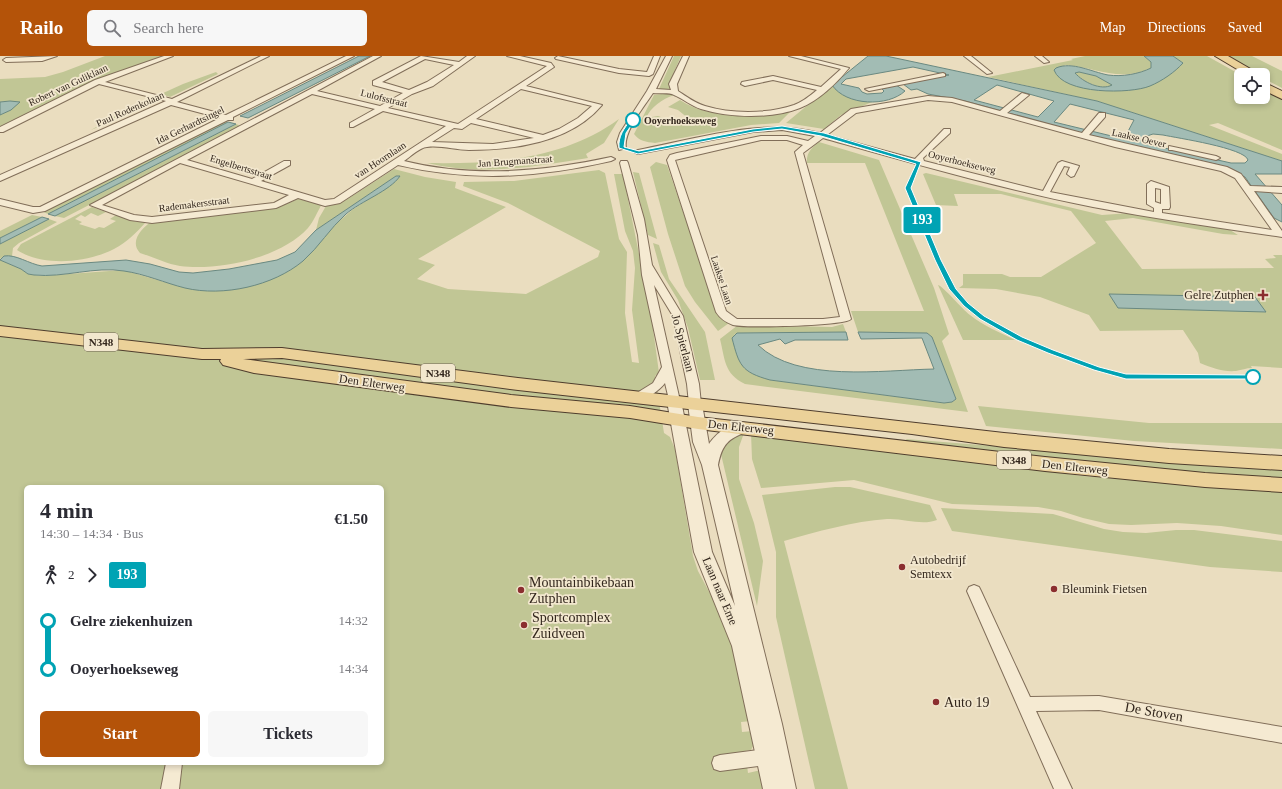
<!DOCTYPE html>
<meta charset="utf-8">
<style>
:root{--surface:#fff;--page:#f7f7f7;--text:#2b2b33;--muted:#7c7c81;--accent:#b45309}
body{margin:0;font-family:"Times New Roman",serif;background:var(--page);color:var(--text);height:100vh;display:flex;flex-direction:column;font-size:15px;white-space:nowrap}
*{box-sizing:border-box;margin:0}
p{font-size:13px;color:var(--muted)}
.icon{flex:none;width:22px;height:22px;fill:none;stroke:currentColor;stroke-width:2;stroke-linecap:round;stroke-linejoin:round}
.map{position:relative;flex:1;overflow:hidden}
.sheet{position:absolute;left:24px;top:429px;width:360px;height:280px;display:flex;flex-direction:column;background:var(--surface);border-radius:6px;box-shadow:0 2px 6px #0003}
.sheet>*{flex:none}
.badge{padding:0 8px;border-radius:3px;font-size:14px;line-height:26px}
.tools{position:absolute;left:1234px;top:12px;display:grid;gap:8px}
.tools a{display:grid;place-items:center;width:36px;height:36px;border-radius:6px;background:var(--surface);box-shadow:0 2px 6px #0003;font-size:20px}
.map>.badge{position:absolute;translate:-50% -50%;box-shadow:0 0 0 2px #fff}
.legs{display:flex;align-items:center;gap:6px;height:44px;padding:0 16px;font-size:13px}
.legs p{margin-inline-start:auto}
.overview{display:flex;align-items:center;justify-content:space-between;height:68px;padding:0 16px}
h1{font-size:22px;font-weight:700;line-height:30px}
.action{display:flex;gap:8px;margin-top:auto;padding:8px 16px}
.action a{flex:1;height:46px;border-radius:6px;background:var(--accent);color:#fff;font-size:16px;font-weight:700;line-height:46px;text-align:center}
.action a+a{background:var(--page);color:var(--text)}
ul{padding:0 16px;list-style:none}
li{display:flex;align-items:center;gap:14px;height:48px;font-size:15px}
li i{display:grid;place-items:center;width:6px;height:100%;margin:0 5px;background:currentColor}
li i::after{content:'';width:10px;height:10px;margin:-5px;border:3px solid;border-radius:50%;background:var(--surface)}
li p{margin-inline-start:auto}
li:first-child i{background:linear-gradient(#0000 50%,currentColor 0)}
li:last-child i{background:linear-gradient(currentColor 50%,#0000 0)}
header{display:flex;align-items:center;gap:24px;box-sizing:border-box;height:56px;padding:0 20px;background:var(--accent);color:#fff}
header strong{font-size:19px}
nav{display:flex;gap:22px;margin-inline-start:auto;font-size:14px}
.search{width:280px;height:36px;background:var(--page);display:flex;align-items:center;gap:10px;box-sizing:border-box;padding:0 14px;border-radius:6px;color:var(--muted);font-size:15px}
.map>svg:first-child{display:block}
</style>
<header>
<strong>Railo</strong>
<div class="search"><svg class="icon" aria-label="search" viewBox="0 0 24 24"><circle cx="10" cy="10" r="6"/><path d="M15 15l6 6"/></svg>Search here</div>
<nav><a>Map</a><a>Directions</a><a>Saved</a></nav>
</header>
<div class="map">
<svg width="1282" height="733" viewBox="0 0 1282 733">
<rect width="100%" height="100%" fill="#eaddbf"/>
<g fill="#c1c695" fill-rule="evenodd">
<path d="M 105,0 L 167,0 L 80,32 L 0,71 L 0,59 L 11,54 L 10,45 L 0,46 L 0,23 L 45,21 L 63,16 Z"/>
<path d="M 674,0 L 681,0 L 669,28 L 670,33 L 659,33 Z"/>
<path d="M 1085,0 L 1144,0 L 1151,6 L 1151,12 C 1119,27 1096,11 1065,9 L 1055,17 C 1087,46 1155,38 1183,7 L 1173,0 L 1207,0 L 1241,19 L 1241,41 L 1263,41 L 1263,31 L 1282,41 L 1282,94 L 1218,67 L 1209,69 L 1282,98 L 1282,105 L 1097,45 L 988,21 L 1073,4 L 1071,3 Z"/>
<path d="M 1222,0 L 1252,0 L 1282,15 L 1282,32 L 1263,22 L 1263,19 L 1258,19 Z"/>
<path d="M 216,16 L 218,18 L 170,41 L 161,38 L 183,28 Z"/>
<path d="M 1079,16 L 1096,20 L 1113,29 C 1102,35 1083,26 1075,17 Z"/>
<path d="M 832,29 C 844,41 855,44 872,46 L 841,59 L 824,73 L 786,67 Z"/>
<path d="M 669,37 L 674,39 C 662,43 651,51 646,62 L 658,60 L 672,65 L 689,63 L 678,54 L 668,51 L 680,44 C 713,66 757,56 793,53 L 779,67 L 751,69 L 655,87 C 646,86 639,85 634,78 L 654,39 Z"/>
<path d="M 151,43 L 152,43 L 149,48 L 151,49 L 91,74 L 117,59 L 120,59 Z"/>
<path d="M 619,63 L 604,87 L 586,98 L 588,102 C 534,111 480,120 427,107 C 494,108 563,104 619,63 Z"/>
<path d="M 222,65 L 228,66 L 48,158 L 41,155 Z"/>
<path d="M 236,68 L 241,70 L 64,162 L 55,160 Z"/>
<path d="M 819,86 L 879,104 L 934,232 L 949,278 L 942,285 L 968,356 L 745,328 C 724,318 725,303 720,283 L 738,269 L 832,271 L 843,268 L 846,276 L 737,277 L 734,279 L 770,324 L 944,347 L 952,346 L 956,343 L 932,281 L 927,277 L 858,276 L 851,255 L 924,255 L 865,107 L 807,107 C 806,97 812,91 819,86 Z"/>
<path d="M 656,106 L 667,109 L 718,257 L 729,267 L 718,275 L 695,246 L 685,230 L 668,178 L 650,111 Z"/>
<path d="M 394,113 L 425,121 L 456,126 L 455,132 L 506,151 L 418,203 L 435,209 L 417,223 L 448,233 L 526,238 L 598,201 L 600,195 L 508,147 L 463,130 L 464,126 L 514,125 L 599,114 L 605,117 L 619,183 L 627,196 L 625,257 L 632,306 L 639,307 L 632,254 L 635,212 L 633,195 L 625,175 L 614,118 L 623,118 L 651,258 L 659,317 L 655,320 L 664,377 L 670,381 L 675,393 L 693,500 L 698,515 L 732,579 L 751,665 L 741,666 L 742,676 L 753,675 L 756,684 L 751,694 L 745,695 L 748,717 L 761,714 L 765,733 L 0,733 L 0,204 L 21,213 L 28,218 L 41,220 L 123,214 L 185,232 L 236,233 L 268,224 L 289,215 L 304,204 L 336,168 L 352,154 L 387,131 L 400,120 L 396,120 L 316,174 L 319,162 L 326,150 L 338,148 L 346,144 ZM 26,431 L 382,431 L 382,707 L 26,707 Z"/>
<path d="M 633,116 L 639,117 L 657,183 L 648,179 Z"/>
<path d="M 926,117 L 1102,159 L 1131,157 L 1230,174 L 1238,179 L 1223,178 L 1133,162 L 1105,165 L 1142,213 L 1274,212 L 1265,203 L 1276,202 L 1273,199 L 1282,199 L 1282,312 L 1251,310 L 1252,312 C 1246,312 1242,314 1236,315 C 1222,316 1213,312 1200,307 L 1198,297 L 1183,274 L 1100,275 L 1089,259 L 1040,241 L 996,233 L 959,232 L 963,229 L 963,218 L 1002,218 L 1010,221 L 1041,221 L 1096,187 L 1071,155 L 1001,138 L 954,138 L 958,150 L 936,149 L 923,118 Z"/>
<path d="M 298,143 L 322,148 C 317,156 314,165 308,172 C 281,202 219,215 180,210 C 167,208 153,201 140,197 C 129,185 142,172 152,165 L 281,150 Z"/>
<path d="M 92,151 L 106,156 L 98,160 L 91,157 L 85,161 L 81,159 L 75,163 L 82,166 L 79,168 L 95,173 L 99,171 L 104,172 L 116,165 L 110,163 L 116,159 L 137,166 L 145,166 L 145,167 C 136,177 126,187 114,193 C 87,207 43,211 17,194 L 21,188 Z"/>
<path d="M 32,159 L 42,161 L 0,182 L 0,175 Z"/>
<path d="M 49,163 L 57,166 L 19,187 L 13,192 L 12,200 L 4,200 L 0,203 L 0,188 Z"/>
<path d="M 653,187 L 659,189 L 669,223 L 705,276 L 715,324 L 700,324 L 688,272 L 678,244 L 661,216 Z"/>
<path d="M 938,229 C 944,231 962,253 970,259 C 984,270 999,276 1015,284 L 963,284 Z"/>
<path d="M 978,350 L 1149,367 L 1282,367 L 1282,393 L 1134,385 L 986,370 Z"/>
<path d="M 744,377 L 739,391 L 739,423 L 754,467 L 763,505 L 757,550 L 720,394 L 724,382 Z"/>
<path d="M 751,377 L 1083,420 L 1282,436 L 1282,479 L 1221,470 L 1177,467 L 1131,469 L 1109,468 L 1083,462 L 1061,455 L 1038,451 L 952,448 L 854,424 L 761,432 L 752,403 Z"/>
<path d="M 906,383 L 1282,413 L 1282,425 L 908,387 Z"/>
<path d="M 835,431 L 850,431 L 930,449 L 937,464 C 921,470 904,462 887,463 C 854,465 816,476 784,485 L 848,733 L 815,733 L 776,561 L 776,496 L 762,439 Z"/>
<path d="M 941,452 L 1053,458 L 1104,473 L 1123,476 L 1146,477 L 1176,474 L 1194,474 L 1282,485 L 1282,516 L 1210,511 L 952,475 Z"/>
</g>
<g fill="#a2bcb4" stroke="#6a8981" fill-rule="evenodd">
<path d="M 359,0 L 370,0 L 248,62 L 240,60 Z"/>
<path d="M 868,0 L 886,0 L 1097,45 L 1282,105 L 1282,118 L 1255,118 L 1282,149 L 1282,166 L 1274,162 L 1245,121 L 1219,109 L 1092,80 L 965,45 L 928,38 L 917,33 L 911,34 L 903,28 L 949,19 L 913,11 L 846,23 L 841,28 L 859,32 L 862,36 L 867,38 L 882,37 L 884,35 L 882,33 L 896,29 L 905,35 C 888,51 846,50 832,29 ZM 997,29 L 1054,45 L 1038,61 L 974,44 ZM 1070,48 L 1134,64 L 1124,83 L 1054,66 ZM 1153,78 L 1163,79 C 1177,82 1245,92 1248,104 L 1245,107 L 1231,107 L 1151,89 L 1144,84 L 1144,81 Z"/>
<path d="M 1144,0 L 1173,0 L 1183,7 C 1175,16 1162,25 1150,30 C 1131,38 1063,39 1054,14 L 1056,12 C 1072,5 1092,16 1108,19 C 1122,21 1139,18 1151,12 L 1151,6 ZM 1079,16 L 1096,20 L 1112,29 C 1101,35 1083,26 1075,17 Z"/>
<path d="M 10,45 L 20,46 L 11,54 L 0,59 L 0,46 Z"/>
<path d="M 228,66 L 236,68 L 55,160 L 48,158 Z"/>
<path d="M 396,120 L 400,120 C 390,135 361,145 346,158 C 330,172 319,191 303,205 C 273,230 223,241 185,232 C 165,227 145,218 124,215 C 95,210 64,222 34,219 L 28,218 L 21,213 L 0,204 L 4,200 C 16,198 29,208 42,210 L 126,204 L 150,208 L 179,216 L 193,217 L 229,213 L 277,204 L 295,196 L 316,174 Z"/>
<path d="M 42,161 L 49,163 L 0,188 L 0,182 Z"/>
<path d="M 1109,238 L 1255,241 L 1266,256 L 1118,252 Z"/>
<path d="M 846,276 L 848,284 L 795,284 L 785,288 L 780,283 L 758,289 C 797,327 883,314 934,313 L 922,282 L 861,283 L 858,276 L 927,277 L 932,281 L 956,343 L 952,346 L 944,347 L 770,324 C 741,316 739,309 732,282 L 737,277 Z"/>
</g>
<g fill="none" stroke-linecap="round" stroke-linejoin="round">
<defs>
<g id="minor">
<path d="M 57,0 L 42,5 L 6,6 L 3,4 L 6,2 Z"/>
<path d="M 164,0 L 173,0 L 105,26 L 172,43 L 261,0 L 269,0 L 177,46 L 226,59 L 346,0 L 354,0 L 233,61 L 233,64 L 228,64 L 45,155 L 33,157 L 0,149 L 0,143 L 33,151 L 40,151 L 220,62 L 171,49 L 0,125 L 0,119 L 166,45 L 99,28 L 3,76 L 0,76 L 0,71 L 95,24 Z"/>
<path d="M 373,0 L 381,0 L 317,35 L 380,50 L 403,37 L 373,29 L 373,25 L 421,0 L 459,6 L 467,0 L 475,0 L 433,30 L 412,38 L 388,52 L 458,68 L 547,10 L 507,0 L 520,0 L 551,7 L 554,11 L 526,30 L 602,49 C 571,86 515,94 469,94 C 456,94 440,89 427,91 C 420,91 410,101 404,105 C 473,122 542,116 611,101 L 615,103 L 611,105 C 537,122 472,126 398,109 L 340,147 L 325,150 L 298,142 L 276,152 L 152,167 L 130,164 L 90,149 ZM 425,3 L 454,9 L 427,26 L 409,34 L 382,26 ZM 521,33 L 592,50 L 578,62 L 559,73 L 543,79 L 476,63 ZM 312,38 L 375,53 L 350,67 L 350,71 L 353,71 L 383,55 L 446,70 L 334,143 L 325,144 L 261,125 L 290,109 L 290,105 L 284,105 L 252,123 L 187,104 ZM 471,67 L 534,82 L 493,88 L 432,86 L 454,72 L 462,73 ZM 180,107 L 289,139 L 274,147 L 152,161 L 134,159 L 102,149 Z"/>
<path d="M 558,0 L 619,13 L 647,16 L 654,0 L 660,0 L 653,18 L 649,20 L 619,17 L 556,3 L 555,2 Z"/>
<path d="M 666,0 L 672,0 L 656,33 L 671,34 L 669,28 L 683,0 L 689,0 L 677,28 L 678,35 C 687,41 695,47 705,50 C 731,58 768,58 794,49 C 802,46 810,40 817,34 L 773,24 L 745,30 L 741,28 L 742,26 L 773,20 L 821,31 L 841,13 L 789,0 L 801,0 L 849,12 C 837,27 818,45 800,52 C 772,63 730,62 701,53 C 691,50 684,43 674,39 C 669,36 659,38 653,37 C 644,51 623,76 626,92 L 619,94 L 617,86 L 620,77 L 647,35 Z"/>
<path d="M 964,0 L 971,0 L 992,17 L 987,18 Z"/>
<path d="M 1035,0 L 1042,0 L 1049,6 L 1044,7 Z"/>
<path d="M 943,17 L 945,18 L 945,20 L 869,35 L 865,33 Z"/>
<path d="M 1022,37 L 1029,39 L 1007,57 L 1082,77 L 1099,57 L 1105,57 L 1105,61 L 1089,79 L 1227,111 L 1241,118 L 1250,130 L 1282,131 L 1282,137 L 1254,135 L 1282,175 L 1282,181 C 1219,172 1156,163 1093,151 C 1002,133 912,107 823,82 L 803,97 L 851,263 C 846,270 745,272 733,269 C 725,266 720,262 716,256 L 667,104 L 670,99 L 677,97 L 761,80 L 787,80 L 808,85 L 815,80 L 782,74 L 753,76 L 638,98 L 634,96 L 638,94 C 695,83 764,61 820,77 L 851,53 L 928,40 L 952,42 L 1000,55 ZM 928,44 L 952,46 L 1115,91 L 1221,115 L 1235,122 L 1272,174 L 1162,157 L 1162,153 L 1169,153 L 1170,151 L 1169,131 L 1151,125 L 1147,128 L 1147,148 L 1154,152 L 1154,156 L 1050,136 L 1064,110 L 1070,111 L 1067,118 L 1071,121 L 1074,120 L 1079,110 L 1062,105 L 1058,107 L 1043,135 L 924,105 L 923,102 L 950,77 L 950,73 L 944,73 L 915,103 L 827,79 L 856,57 ZM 761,84 L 787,84 L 803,89 L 795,96 L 840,261 L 823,263 L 737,263 L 726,255 L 675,104 ZM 1155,132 L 1161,133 L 1161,148 L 1155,146 Z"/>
<path d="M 1169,90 L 1216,100 L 1220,102 L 1216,104 L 1172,94 L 1169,94 Z"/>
<path d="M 621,105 L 627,105 L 628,107 L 644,163 L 652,209 L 683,260 L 699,328 L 701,348 L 699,351 L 695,352 L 689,348 L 687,328 L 673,260 L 654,229 L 680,345 L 678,348 L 670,348 L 665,327 C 659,335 644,346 634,343 L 632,340 L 653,327 L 662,311 L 642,219 L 638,179 L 620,107 Z"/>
<path d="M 974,529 L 979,531 L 981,535 L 1030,641 L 1099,640 L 1282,671 L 1282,687 L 1099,654 L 1036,655 L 1072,733 L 1054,733 L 967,535 L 969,531 Z"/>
<path d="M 773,692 L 779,694 L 781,700 L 779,706 L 773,708 L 720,715 L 714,713 L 712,707 L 714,701 L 720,699 Z"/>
<path d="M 166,707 L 182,707 L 179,733 L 161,733 Z"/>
</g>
<path id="tertiary" d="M 674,340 L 679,342 L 681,345 L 712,496 L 735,550 L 702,409 L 693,386 L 688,348 L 690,345 L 695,343 L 700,345 L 702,348 L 709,388 C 717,376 733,364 747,368 L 750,372 C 747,376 744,377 739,379 C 725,385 721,394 718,409 L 782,668 L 796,733 L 763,733 L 732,590 L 694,496 L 667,345 L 669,342 Z"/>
<g id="primary">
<path d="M 1215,0 L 1228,0 L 1261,19 L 1247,19 Z"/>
<path d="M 1263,26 L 1282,35 L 1282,43 L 1263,34 Z"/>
<path d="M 0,270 L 202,293 L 282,292 L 518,322 L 1004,377 L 1169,393 L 1282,400 L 1282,414 L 1169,407 L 1004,391 L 912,378 L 518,334 L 282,302 L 243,303 L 511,339 L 630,350 L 698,361 L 1045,401 L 1205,417 L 1282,422 L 1282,436 L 1205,431 L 1045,415 L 698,373 L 630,362 L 511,351 L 254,317 L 223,309 L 220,305 L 221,303 L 202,303 L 0,280 Z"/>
</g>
</defs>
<use href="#minor" stroke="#816e59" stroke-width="2"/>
<use href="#tertiary" stroke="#816e59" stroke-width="2"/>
<use href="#primary" stroke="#4f3d2d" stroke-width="2"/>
<use href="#minor" fill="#f5ead2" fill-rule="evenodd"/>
<use href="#tertiary" fill="#f5ead2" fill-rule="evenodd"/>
<use href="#primary" fill="#ebd199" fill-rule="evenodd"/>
</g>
<path fill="#00a3b4" stroke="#fff" d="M 631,63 L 635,64 L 626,77 L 624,91 L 639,95 L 753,73 L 782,70 L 824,77 L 921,106 L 911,132 L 941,204 L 956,233 L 968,247 L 984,260 L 1022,281 L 1053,294 L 1099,311 L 1126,318 L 1253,319 L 1256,321 L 1253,323 L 1126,323 L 1094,314 L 1048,297 L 1017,284 L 980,263 L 964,250 L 949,233 L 935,204 L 905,132 L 916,108 L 821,80 L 782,73 L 753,76 L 638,98 L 619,92 C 618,80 624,73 631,63 Z"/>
<g fill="#fff" stroke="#00a3b4" stroke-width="2">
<circle cx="633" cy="64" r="7"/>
<circle cx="1253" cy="321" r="7"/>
</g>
<g fill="#8b2e2f" stroke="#f2e7ce" stroke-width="1.5">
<path d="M1261 233h4v4h4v4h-4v4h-4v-4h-4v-4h4z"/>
<circle cx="902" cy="511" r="4"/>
<circle cx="1054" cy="533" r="4"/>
<circle cx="521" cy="534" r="4"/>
<circle cx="524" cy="569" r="4"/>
<circle cx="936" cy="646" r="4"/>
</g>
<g text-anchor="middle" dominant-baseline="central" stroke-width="3.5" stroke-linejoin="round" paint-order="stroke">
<g font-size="10" fill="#32261c" stroke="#f2e7ce">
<text transform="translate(68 29) rotate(-25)">Robert van Guliklaan</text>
<text transform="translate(384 42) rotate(14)">Lulofsstraat</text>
<text transform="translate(130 53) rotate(-24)">Paul Rodenkolaan</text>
<text transform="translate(190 69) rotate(-26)">Ida Gerhardtsingel</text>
<text transform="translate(1139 82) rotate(13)">Laakse Oever</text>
<text transform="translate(380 104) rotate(-33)">van Hoornlaan</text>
<text transform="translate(515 105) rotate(-4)">Jan Brugmanstraat</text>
<text transform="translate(962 106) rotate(14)">Ooyerhoekseweg</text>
<text transform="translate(241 111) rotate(17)">Engelbertsstraat</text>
<text transform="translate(194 148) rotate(-7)">Rademakersstraat</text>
<text transform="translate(722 224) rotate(72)">Laakse Laan</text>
</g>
<g font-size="10" font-weight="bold" fill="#32261c" stroke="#f2e7ce" text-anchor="start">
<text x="644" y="64">Ooyerhoekseweg</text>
</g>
<g fill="#f2e7ce" stroke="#6c6051" stroke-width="1">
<rect x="84" y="277" width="34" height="18" rx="3"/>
<rect x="421" y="308" width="34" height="18" rx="3"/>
<rect x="997" y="395" width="34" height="18" rx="3"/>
</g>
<g font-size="11" font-weight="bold" fill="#32261c">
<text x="101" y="286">N348</text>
<text x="438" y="317">N348</text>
<text x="1014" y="404">N348</text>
</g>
<g font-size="12" fill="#32261c" stroke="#f2e7ce" text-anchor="start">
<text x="1254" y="239" text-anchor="end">Gelre Zutphen</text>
<text x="910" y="504">Autobedrijf<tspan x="910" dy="14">Semtexx</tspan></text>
<text x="1062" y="533">Bleumink Fietsen</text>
</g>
<g font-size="12" fill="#32261c" stroke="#f2e7ce">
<text transform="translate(683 287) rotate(75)">Jo Spierlaan</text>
<text transform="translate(372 327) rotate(8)">Den Elterweg</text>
<text transform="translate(741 371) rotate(6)">Den Elterweg</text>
<text transform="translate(1075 411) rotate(6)">Den Elterweg</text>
<text transform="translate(720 535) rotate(67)">Laan naar Eme</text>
</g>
<g font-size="14" fill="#32261c" stroke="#f2e7ce" text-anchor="start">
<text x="529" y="526">Mountainbikebaan<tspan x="529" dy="16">Zutphen</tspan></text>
<text x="532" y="561">Sportcomplex<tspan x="532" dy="16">Zuidveen</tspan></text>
<text x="944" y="646">Auto 19</text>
</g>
<g font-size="14" fill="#32261c" stroke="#f2e7ce">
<text transform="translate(1154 656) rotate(10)">De Stoven</text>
</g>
</g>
</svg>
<div class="tools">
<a><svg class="icon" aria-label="locate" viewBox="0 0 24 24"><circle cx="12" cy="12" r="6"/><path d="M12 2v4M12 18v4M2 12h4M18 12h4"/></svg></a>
</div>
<b class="badge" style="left:922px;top:164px;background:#00a3b4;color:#fff">193</b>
<section class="sheet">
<div class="overview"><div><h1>4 min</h1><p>14:30 – 14:34 · Bus</p></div><b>€1.50</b></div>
<div class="legs"><svg class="icon" aria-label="walk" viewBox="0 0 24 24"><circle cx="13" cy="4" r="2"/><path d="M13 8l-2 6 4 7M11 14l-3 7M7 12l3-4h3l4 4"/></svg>2<svg class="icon" aria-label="forward" viewBox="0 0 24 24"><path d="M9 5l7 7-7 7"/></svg><b class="badge" style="background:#00a3b4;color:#fff">193</b></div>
<ul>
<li><i style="color:#00a3b4"></i><b>Gelre ziekenhuizen</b><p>14:32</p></li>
<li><i style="color:#00a3b4"></i><b>Ooyerhoekseweg</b><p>14:34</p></li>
</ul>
<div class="action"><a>Start</a><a>Tickets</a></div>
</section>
</div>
